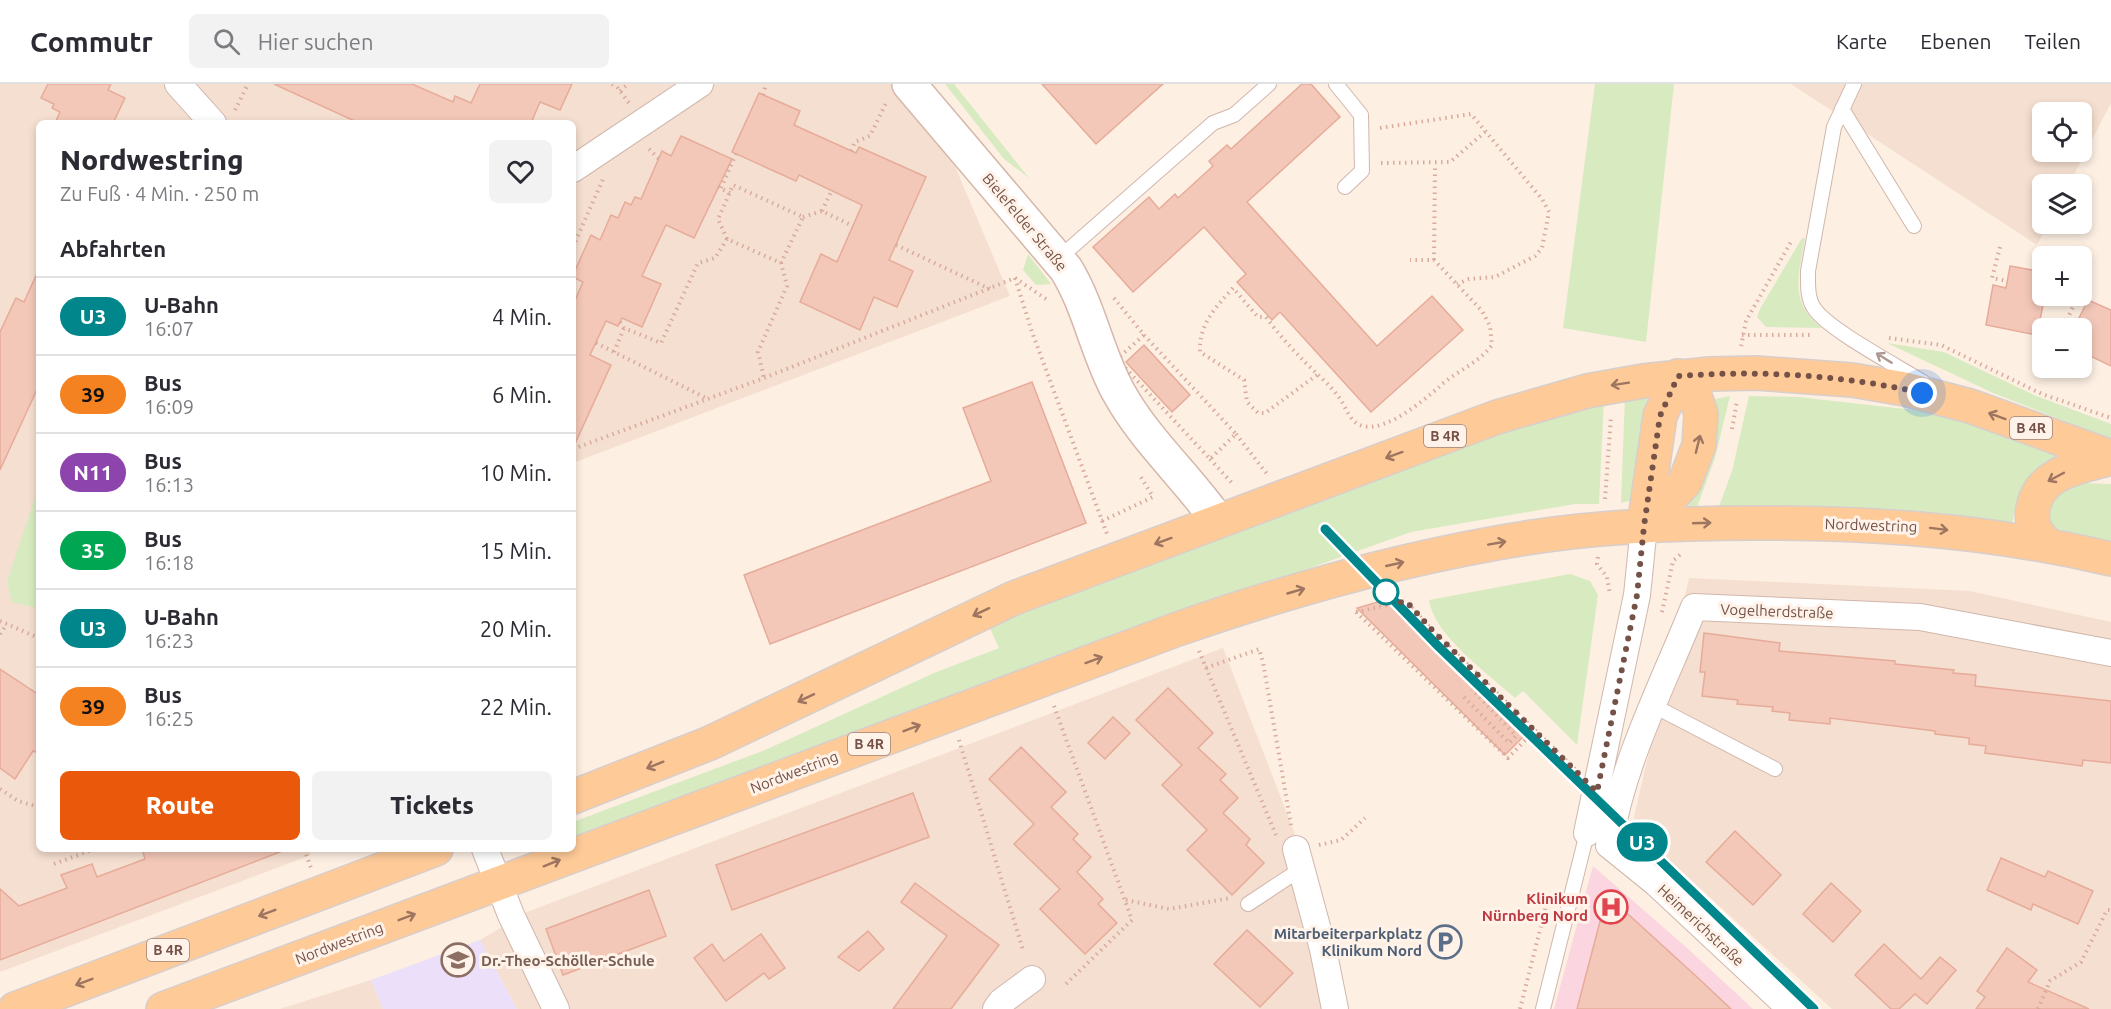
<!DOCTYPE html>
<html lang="de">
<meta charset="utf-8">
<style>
:root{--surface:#fff;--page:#f2f2f3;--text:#2b2b33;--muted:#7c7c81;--line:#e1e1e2;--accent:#ea580c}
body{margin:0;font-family:Ubuntu,sans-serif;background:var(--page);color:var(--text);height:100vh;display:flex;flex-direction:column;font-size:22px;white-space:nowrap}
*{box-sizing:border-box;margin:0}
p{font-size:20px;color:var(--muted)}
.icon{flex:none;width:33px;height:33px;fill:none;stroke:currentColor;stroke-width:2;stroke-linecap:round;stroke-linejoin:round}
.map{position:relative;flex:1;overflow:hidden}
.side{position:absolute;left:36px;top:36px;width:540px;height:732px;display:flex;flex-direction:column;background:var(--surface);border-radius:9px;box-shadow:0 3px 9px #0003}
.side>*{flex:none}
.badge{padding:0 12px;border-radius:20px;font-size:21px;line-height:39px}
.controls{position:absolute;left:2032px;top:18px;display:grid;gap:12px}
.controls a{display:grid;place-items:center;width:60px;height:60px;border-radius:9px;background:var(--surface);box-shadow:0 3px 9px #0003;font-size:30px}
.you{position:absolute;width:30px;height:30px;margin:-15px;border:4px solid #fff;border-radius:50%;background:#1a73e8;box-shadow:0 0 0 9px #1a73e833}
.map>.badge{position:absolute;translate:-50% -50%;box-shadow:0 0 0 3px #fff}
h2{padding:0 24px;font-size:22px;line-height:54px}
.round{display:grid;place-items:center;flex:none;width:63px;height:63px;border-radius:9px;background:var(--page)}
.head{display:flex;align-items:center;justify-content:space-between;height:102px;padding:0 24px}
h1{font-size:28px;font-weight:800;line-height:45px}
.primary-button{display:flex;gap:12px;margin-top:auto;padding:12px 24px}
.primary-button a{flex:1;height:69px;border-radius:9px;background:var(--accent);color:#fff;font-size:24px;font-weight:800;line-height:69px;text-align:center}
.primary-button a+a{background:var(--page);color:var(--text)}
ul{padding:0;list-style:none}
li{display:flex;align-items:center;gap:18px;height:78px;padding:0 24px;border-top:2px solid var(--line)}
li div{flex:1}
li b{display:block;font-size:22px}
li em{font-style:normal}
li .badge{min-width:66px;font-weight:700;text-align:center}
header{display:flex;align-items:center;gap:36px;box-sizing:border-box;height:84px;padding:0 30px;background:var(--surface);border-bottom:2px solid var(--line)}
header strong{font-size:28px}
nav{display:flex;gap:33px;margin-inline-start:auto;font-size:21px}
.search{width:420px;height:54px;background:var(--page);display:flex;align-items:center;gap:15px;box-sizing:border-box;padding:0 21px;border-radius:9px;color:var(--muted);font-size:22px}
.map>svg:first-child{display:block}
</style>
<header>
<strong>Commutr</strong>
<div class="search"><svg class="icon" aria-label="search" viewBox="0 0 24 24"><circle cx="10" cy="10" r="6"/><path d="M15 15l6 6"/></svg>Hier suchen</div>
<nav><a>Karte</a><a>Ebenen</a><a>Teilen</a></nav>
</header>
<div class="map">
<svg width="2111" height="925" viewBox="0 0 2111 925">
<rect width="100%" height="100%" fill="#fdefe2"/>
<g fill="#f5dfd0" fill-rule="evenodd">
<path d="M 0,0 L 920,0 L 1010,212 L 573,379 L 573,39 L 39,39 L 39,765 L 309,765 L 311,771 L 0,888 Z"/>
<path d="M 1791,0 L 2111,0 L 2111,19 L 2069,100 L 2043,100 L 2043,140 L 2048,140 L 2037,161 ZM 2043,28 L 2082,28 L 2082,68 L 2043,68 Z"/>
<path d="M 1689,494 L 1970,507 L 2111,538 L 2111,925 L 1832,925 L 1632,742 Z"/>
<path d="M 1223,564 L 1317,807 L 1345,925 L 517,925 L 480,856 L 527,828 Z"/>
<path d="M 371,896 L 383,925 L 280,925 Z"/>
</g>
<path fill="#ecdff9" d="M 480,856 L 517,925 L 383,925 L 371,896 Z"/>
<path fill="#fbd5df" d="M 1593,782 L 1687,864 L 1753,925 L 1554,925 Z"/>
<g fill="#d8ebc0">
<path d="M 945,0 L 954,0 L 1029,94 L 1004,75 Z"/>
<path d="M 1595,0 L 1674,0 L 1646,258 L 1563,244 Z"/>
<path d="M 1802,154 L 1805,154 C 1799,190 1788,218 1822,244 L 1766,243 L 1757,233 L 1760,225 Z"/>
<path d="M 1028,170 L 1051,200 L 1036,201 L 1023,186 Z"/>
<path d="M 1887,259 L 1944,268 L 2034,311 L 2111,340 L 2111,355 L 1993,309 Z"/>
<path d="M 1646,310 L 1648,314 L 1635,410 L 1633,416 L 1621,419 L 1625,311 Z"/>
<path d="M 1730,312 L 1715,374 L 1696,426 L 1689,424 L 1688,419 L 1708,351 L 1715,315 Z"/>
<path d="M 1749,312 L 1798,313 L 1949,330 L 2081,376 C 2030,380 2019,392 2012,443 L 1717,428 L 1732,387 Z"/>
<path d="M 1604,313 L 1599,420 L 1575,420 L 1411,448 L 1170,534 L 573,757 L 573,738 L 765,666 L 934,589 L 999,564 L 988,540 L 1470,355 Z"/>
<path d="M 2084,399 L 2111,400 L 2111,462 L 2051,446 L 2046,429 L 2047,421 L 2069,401 Z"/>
<path d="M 39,410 L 39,521 L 37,524 L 12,518 L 7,498 L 35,413 Z"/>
<path d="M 1570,490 L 1590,497 L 1598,511 L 1577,661 L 1523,607 L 1515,614 C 1489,590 1434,552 1429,516 Z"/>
</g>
<g fill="#f3c8b9" stroke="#e7ab99" stroke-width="1.5">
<path d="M 48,0 L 111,0 L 108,6 L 125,14 L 113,39 L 55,39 L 60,28 L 52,24 L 54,20 L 41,14 Z"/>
<path d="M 274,0 L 412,0 L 453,18 L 455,12 L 471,19 L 480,0 L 572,0 L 560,26 L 540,18 L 531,39 L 359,39 Z"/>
<path d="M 1042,0 L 1163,0 L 1096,60 Z"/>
<path d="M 1302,0 L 1311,0 L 1340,33 L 1247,118 L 1377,262 L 1432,212 L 1463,246 L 1371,328 L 1280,228 L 1272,236 L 1237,198 L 1246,190 L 1204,143 L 1133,208 L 1093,163 L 1149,113 L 1159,125 L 1175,110 L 1178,114 L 1213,82 L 1209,77 L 1227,61 L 1231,65 Z"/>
<path d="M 759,9 L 800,27 L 794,41 L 856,69 L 859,63 L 926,93 L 889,176 L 913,187 L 897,223 L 874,213 L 860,246 L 800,218 L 821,170 L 837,178 L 862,121 L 799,91 L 796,97 L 732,68 Z"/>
<path d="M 681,52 L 732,75 L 694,154 L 666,141 L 642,192 L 661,200 L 642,243 L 622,234 L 618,242 L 606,237 L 590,271 L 611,281 L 573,364 L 573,221 L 583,198 L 573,193 L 573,191 L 591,151 L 600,156 L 611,131 L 618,134 L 625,118 L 631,121 L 635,113 L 641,115 L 662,67 L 671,72 Z"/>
<path d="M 2010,182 L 2043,188 L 2043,221 L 2037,251 L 1986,241 L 1993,201 L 2006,204 Z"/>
<path d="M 39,185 L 39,301 L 0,386 L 0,248 L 16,214 L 24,218 Z"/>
<path d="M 2088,216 L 2111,226 L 2111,282 L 2082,268 L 2082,244 L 2074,244 Z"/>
<path d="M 1144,261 L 1190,311 L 1172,328 L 1126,278 Z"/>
<path d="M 1032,298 L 1086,439 L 770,560 L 744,491 L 991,397 L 963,324 Z"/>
<path d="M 1388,515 L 1525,651 L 1505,671 L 1357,524 Z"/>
<path d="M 1704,549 L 1780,559 L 1779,567 L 1895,577 L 1895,580 L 1954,586 L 1953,589 L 1976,591 L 1975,602 L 2111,617 L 2111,679 L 2083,676 L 2082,682 L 1985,669 L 1986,662 L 1969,660 L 1969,654 L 1935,650 L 1935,647 L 1830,634 L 1830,640 L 1789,636 L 1790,629 L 1772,627 L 1773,623 L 1737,620 L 1738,616 L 1702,612 L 1705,588 L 1700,588 Z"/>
<path d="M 0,585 L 39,611 L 39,669 L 33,667 L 15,695 L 0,684 Z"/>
<path d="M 1168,604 L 1213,649 L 1198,664 L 1226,690 L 1220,696 L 1238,714 L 1223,729 L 1250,755 L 1246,761 L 1264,779 L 1232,811 L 1187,766 L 1207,746 L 1162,701 L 1182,681 L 1136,636 Z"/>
<path d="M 1113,633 L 1130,649 L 1105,675 L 1088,659 Z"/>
<path d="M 1021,663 L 1066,708 L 1051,723 L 1078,750 L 1073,755 L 1091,773 L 1077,788 L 1103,815 L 1098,820 L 1117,839 L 1085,870 L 1040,825 L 1060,805 L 1014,760 L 1034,740 L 989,695 Z"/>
<path d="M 913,709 L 929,753 L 732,826 L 716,781 Z"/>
<path d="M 1735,747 L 1781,791 L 1753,821 L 1706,778 Z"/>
<path d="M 142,765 L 285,766 L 0,876 L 0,805 L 19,822 L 67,804 L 61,791 L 92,780 L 97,793 L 145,775 Z"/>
<path d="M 2001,774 L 2045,793 L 2048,787 L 2093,807 L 2078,840 L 2033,820 L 2031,826 L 1987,806 Z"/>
<path d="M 915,799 L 999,861 L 951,925 L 893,925 L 947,852 L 901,818 Z"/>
<path d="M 1831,799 L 1861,827 L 1833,858 L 1803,830 Z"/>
<path d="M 649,806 L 666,852 L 563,891 L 546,845 Z"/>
<path d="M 1607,811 L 1697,893 L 1731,925 L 1577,925 Z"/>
<path d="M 1247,846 L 1293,889 L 1260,923 L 1214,880 Z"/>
<path d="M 868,847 L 884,865 L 859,887 L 838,873 Z"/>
<path d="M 761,850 L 785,884 L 769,895 L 764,889 L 726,917 L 694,874 L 712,860 L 724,877 Z"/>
<path d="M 1884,860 L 1921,895 L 1940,873 L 1956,886 L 1927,920 L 1915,910 L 1899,925 L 1891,925 L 1855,891 Z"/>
<path d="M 2007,864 L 2037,886 L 2028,898 L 2089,925 L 1976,925 L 1985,913 L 1977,907 Z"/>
</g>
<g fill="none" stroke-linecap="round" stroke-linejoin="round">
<defs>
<g id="lane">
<path d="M 1336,0 L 1361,31 L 1362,87 L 1345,103"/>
<path d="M 1854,0 L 1834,43 L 1808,187 C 1808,199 1807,214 1814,224 C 1827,245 1899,283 1923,298"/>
<path d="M 1842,25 L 1914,142"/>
<path d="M 1058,175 L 1213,39 L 1234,31 L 1269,0"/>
<path d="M 1654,622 L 1775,685"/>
<path d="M 1248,820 L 1301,785"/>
<path d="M 1543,925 L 1587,749"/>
</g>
<g id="street">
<path d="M 178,0 L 213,39"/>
<path d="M 573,85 L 700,0"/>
<path d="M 1587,749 L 1637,511 L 1644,442"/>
<path d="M 485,765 L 511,831 L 556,925"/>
<path d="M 1296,765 L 1323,865 L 1335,925"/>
<path d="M 996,925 L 1001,918 L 1032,895"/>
<path d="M 1791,925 L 1656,799 L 1609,761 C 1622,679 1663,600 1694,523 L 1920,533 L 2111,569"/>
</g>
<path id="secondary" d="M 909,0 L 1066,185 C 1090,224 1097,270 1119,309 C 1145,356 1187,393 1218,437"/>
<g id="primary">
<path d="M 1644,442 L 1685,398 L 1699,361 L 1701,330 L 1696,315 L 1678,292"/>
<path d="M 1644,442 L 1660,332 L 1678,292"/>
<path d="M 2048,461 C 2037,451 2030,441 2033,424 C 2040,387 2081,383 2111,374"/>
<path d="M 573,713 L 710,659 L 1014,514 L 1497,333 L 1587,307 L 1643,297 L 1710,290 L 1756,289 L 1852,296 L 1905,305 L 1970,322 L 2111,373"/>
<path d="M 15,925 L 436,765"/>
<path d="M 163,925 L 1175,546 C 1289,506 1406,473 1526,454 C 1602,442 1678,439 1755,439 C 1876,438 1993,447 2111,475"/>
</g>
</defs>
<use href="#lane" stroke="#d1b7ac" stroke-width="16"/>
<use href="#street" stroke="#d1b7ac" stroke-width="28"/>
<use href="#secondary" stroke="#d6b7aa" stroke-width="36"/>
<use href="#primary" stroke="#d8cecc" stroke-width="36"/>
<g stroke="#d8ab9c" stroke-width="4" stroke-dasharray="1.5 4.5" stroke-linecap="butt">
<path d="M 612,0 L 617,3 L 629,19"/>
<path d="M 620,7 L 628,0"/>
<path d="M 763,11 L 766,0"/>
<path d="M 235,26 L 248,0"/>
<path d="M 1380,44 L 1471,30 L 1542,115 L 1549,128 L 1542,164 L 1535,172 L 1495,193 L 1469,195 L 1457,200"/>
<path d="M 649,65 L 659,75"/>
<path d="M 851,67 L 855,58 L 870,52 L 887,17"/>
<path d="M 1381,79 L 1450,78 L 1485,48"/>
<path d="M 718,103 L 730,109"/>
<path d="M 721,104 L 736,70"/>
<path d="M 822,127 L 832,106"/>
<path d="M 803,133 L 822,127 L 853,142"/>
<path d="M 727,155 L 718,135 L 733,101 L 803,133 L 781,179"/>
<path d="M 896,161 L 990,205"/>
<path d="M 573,163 L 603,95"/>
<path d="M 2000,163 L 1992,194 L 2007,197"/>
<path d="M 1434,176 L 1435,81"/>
<path d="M 1015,194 L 1049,217"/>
<path d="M 1015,194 L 1032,248 L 1107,450"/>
<path d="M 2082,201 L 2083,200"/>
<path d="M 573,210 L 577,212"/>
<path d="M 1114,214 L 1144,251"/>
<path d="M 2044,216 L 2050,218 L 2053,212"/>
<path d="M 620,238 L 624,244 L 661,259 L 698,179 L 715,174 L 727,155 L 781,179 L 787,202 L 758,268 L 764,294"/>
<path d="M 2069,244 L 2064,242 L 2078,212"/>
<path d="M 1144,251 L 1236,350 L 1210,375 L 1117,275 Z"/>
<path d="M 1742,251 L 1813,251"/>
<path d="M 1889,254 L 1941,261 L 2042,310 L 2111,334"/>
<path d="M 596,259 L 708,315"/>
<path d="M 1741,262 L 1746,237 L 1792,156"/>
<path d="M 614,268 L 624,244"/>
<path d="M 1317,291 L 1265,329 L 1258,329 L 1247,318 L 1244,296 L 1200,268 C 1199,240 1215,224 1233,204 L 1258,233 L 1266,233 C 1277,248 1289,262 1302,275 C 1314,288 1330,300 1340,315 C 1347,325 1350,339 1363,342 C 1386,348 1423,317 1439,303 C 1456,287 1479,279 1492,261 L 1490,242 L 1482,227 L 1434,176 L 1410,176"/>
<path d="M 1732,345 L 1737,317"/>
<path d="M 1236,350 L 1267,390"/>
<path d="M 573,365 L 764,294 L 1015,194"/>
<path d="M 1210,375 L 1232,399 L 1235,399"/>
<path d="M 1605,415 L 1611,333"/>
<path d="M 1102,437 L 1153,413 L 1139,390"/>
<path d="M 1598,473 L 1597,480 L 1607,493 L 1610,510"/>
<path d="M 1356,528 L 1406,517 L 1433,547 L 1576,686"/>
<path d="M 1356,528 L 1508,674 L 1535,646"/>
<path d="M 1662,528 L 1673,477 L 1682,469"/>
<path d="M 0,537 L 39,554"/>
<path d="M 0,550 L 7,540"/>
<path d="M 1426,553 L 1433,547"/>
<path d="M 1199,567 L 1276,751"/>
<path d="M 1206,584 L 1259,565 L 1263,578 L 1291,741"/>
<path d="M 1464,613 L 1509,659 L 1516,652 L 1472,605"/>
<path d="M 1054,622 L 1132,836 L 1066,900"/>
<path d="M 959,656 L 1023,866"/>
<path d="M 0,705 L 18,717 L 39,723"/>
<path d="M 1319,761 L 1341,756 L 1365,734"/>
<path d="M 304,765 L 311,784"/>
<path d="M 54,780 L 94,765"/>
<path d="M 1126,816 L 1169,825 L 1231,814"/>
<path d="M 1520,925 L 1547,818"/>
<path d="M 2038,925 L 2050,897 L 2081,878 L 2107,826 L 2111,826"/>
</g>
<use href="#lane" stroke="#fff" stroke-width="14"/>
<use href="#street" stroke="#fff" stroke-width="26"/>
<use href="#secondary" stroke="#fff" stroke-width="33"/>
<use href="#primary" stroke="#feca98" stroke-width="33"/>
</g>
<defs><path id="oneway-shaft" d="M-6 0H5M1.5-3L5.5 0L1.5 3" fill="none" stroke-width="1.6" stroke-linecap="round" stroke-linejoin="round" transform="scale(1.5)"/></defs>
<use stroke="#ac9791" href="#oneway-shaft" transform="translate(1884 274) rotate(-148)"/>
<g stroke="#9e7560">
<use href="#oneway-shaft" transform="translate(1620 300) rotate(171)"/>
<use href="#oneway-shaft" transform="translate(1997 332) rotate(-160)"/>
<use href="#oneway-shaft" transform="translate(1698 360) rotate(-76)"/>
<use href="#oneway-shaft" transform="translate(1394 371) rotate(160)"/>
<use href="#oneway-shaft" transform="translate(2056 393) rotate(152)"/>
<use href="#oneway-shaft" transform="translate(1702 439) rotate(-2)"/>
<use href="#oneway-shaft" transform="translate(1939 445) rotate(7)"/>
<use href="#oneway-shaft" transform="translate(1163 457) rotate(160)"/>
<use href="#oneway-shaft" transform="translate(1497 459) rotate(-10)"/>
<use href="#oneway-shaft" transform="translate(1395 480) rotate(-13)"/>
<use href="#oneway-shaft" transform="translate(1296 507) rotate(-16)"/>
<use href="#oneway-shaft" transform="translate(981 528) rotate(155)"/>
<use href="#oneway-shaft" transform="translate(1094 576) rotate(-20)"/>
<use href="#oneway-shaft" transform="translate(806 614) rotate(155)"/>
<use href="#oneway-shaft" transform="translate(912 644) rotate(-21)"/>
<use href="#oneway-shaft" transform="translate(655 681) rotate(158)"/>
<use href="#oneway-shaft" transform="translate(552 779) rotate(-22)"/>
<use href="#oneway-shaft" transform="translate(267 829) rotate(159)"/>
<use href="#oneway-shaft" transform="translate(407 833) rotate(-21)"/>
<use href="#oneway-shaft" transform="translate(84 898) rotate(159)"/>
</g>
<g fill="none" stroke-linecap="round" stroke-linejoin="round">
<defs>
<path id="line" d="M 1325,445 L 1439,563 L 1814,925"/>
</defs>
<use href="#line" stroke="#fff" stroke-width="14"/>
<use href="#line" stroke="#00868b" stroke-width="9"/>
<path stroke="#755148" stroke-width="6" stroke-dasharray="0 10.8" d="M 1386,508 L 1394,520 L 1406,517 L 1433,547 L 1597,708 L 1637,511 L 1644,442 L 1660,332 L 1678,292 C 1761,286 1842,291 1922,309"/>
</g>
<defs>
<symbol id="hospital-ring" viewBox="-11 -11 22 22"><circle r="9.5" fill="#fff3e9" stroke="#e0444e" stroke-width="1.5"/><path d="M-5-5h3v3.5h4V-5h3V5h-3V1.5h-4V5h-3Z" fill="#e0444e"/></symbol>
<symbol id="parking-ring" viewBox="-11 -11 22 22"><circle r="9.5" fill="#fff3e9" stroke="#5c6f8a" stroke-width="1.5"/><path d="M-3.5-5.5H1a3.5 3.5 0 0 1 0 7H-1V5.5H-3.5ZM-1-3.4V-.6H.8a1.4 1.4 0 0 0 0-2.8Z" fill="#5c6f8a"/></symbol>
<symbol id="school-ring" viewBox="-11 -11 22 22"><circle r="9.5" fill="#fff3e9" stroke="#8d6e63" stroke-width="1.5"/><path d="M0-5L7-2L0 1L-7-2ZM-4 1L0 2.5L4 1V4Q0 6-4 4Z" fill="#8d6e63"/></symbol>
</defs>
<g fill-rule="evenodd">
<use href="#hospital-ring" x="1592" y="804" width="38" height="38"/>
<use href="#parking-ring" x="1426" y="839" width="38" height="38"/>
<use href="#school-ring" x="439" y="857" width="38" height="38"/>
</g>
<circle fill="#fff" stroke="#00868b" stroke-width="3" cx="1386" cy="508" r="12"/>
<g text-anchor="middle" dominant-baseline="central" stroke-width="6" stroke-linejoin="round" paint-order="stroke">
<g fill="#fff3e9" stroke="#9e8278" stroke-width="1.5">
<rect x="2010" y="333" width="42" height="22" rx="4.5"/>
<rect x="1424" y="341" width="42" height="22" rx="4.5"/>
<rect x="848" y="649" width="42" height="22" rx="4.5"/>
<rect x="147" y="855" width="42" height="22" rx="4.5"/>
</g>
<g font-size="14" font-weight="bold" fill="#755148">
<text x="2031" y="344">B 4R</text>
<text x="1445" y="352">B 4R</text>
<text x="869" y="660">B 4R</text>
<text x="168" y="866">B 4R</text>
</g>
<g font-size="15" fill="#755148" stroke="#fff3e9">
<text transform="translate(1025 138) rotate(50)">Bielefelder Straße</text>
<text transform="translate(1871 441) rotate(2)">Nordwestring</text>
<text transform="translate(1777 527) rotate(2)">Vogelherdstraße</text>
<text transform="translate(794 688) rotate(-21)">Nordwestring</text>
<text transform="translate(1701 841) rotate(43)">Heimerichstraße</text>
<text transform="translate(339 859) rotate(-21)">Nordwestring</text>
</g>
<g font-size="15" font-weight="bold" fill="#be3a42" stroke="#fff3e9" text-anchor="end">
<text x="1588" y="814">Klinikum<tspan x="1588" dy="17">Nürnberg Nord</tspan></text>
</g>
<g font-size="15" font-weight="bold" fill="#4e5e75" stroke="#fff3e9" text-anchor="end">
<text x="1422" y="849">Mitarbeiterparkplatz<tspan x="1422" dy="17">Klinikum Nord</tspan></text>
</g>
<g font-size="15" font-weight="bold" fill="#785e54" stroke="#fff3e9" text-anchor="start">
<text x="481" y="876">Dr.-Theo-Schöller-Schule</text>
</g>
</g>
</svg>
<div class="controls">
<a><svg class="icon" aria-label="locate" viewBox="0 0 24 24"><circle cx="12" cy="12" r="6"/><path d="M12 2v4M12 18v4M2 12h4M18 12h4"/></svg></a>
<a><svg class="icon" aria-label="layers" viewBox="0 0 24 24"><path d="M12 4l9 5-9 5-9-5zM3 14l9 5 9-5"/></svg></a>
<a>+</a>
<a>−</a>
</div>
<div class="you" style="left:1922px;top:309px"></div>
<b class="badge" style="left:1642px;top:758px;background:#00868b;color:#fff">U3</b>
<section class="side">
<div class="head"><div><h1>Nordwestring</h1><p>Zu Fuß · 4 Min. · 250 m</p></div><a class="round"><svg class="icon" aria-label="heart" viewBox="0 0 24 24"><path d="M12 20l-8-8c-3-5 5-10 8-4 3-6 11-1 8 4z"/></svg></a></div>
<h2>Abfahrten</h2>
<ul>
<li><span class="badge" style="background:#00868b;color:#fff">U3</span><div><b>U-Bahn</b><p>16:07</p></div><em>4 Min.</em></li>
<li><span class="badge" style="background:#f58220;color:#111">39</span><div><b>Bus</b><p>16:09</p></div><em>6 Min.</em></li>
<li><span class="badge" style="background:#8e44ad;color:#fff">N11</span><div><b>Bus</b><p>16:13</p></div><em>10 Min.</em></li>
<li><span class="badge" style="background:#00a651;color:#fff">35</span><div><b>Bus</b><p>16:18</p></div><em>15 Min.</em></li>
<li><span class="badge" style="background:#00868b;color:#fff">U3</span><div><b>U-Bahn</b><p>16:23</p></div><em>20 Min.</em></li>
<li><span class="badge" style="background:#f58220;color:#111">39</span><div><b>Bus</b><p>16:25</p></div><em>22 Min.</em></li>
</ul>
<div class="primary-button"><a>Route</a><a>Tickets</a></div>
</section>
</div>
